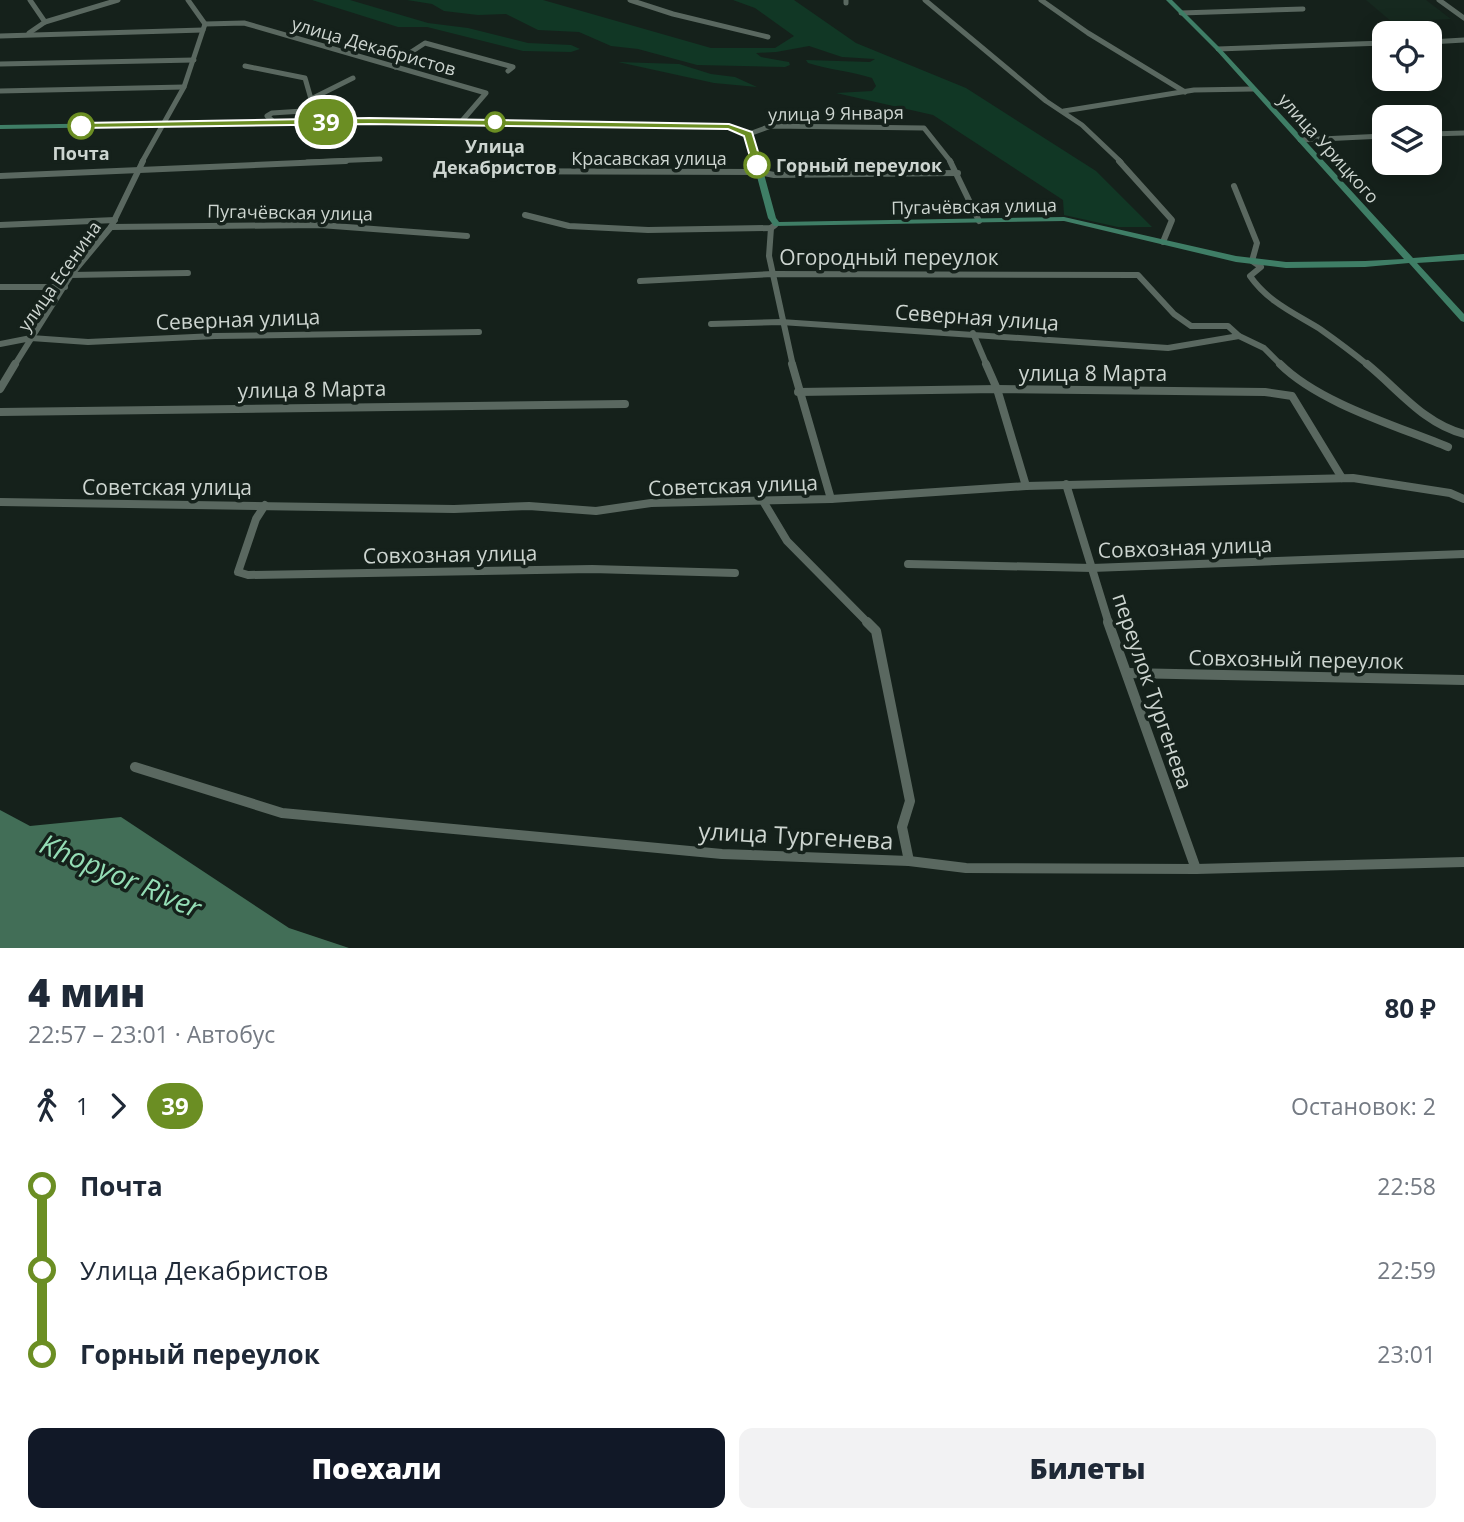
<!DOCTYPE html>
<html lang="ru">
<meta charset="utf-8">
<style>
:root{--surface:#fff;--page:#f2f2f3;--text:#1f2937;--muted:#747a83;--accent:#111827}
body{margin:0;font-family:"Open Sans",sans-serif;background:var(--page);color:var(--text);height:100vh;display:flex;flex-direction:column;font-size:26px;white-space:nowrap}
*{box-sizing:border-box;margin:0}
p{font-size:23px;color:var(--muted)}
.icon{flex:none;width:38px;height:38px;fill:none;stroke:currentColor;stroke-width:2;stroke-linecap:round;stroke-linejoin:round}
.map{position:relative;height:948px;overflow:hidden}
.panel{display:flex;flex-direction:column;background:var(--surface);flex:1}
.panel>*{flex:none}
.badge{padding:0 14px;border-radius:23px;font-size:24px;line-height:46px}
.controls{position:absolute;left:1372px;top:21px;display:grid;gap:14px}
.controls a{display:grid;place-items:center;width:70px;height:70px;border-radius:14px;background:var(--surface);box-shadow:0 4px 18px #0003;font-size:35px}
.map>.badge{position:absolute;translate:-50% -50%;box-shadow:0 0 0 4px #fff}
.legs{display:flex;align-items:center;gap:10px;height:77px;padding:0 28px;font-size:23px}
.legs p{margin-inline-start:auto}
.headline{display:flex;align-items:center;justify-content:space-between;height:119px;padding:0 28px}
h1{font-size:38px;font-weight:800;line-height:52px}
.primary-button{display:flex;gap:14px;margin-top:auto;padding:14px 28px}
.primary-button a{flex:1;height:80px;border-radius:14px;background:var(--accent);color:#fff;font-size:28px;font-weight:800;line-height:80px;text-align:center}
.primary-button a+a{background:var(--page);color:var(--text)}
ul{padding:0 28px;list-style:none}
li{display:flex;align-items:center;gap:24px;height:84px;font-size:26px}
li i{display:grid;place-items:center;width:10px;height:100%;margin:0 9px;background:currentColor}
li i::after{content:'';width:18px;height:18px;margin:-9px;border:5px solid;border-radius:50%;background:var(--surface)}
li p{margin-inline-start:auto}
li:first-child i{background:linear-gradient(#0000 50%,currentColor 0)}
li:last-child i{background:linear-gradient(currentColor 50%,#0000 0)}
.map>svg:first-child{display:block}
</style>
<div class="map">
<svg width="1464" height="948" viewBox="0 0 1464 948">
<rect width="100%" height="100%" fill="#15211b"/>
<path fill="#16291f" d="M 1366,0 L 1426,0 L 1451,19 L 1392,22 Z"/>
<g fill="#113725">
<path d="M 312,0 L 350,0 L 428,23 L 468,28 L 528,43 L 571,45 L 580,49 L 571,52 L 523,51 L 427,27 L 398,27 Z"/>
<path d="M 407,0 L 543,0 L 711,48 L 775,48 L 794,36 L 755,8 L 733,0 L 794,0 L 856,43 L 966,88 L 1096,171 L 1152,227 L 1118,227 L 1064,215 L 1063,200 L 933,115 L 836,93 L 872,91 L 876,86 L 872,78 C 851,71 829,70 808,63 L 806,60 L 870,62 L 875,59 L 842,57 L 809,46 L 776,52 L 756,53 L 761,57 L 789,62 L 790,65 L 785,67 L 697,65 L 638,49 L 611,46 L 579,32 L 538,30 L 506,14 L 478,15 L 444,11 L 432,4 Z"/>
<path d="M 618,62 L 679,64 L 711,74 L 735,77 L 757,87 L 714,83 Z"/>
</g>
<path fill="#426e57" d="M 0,810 L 30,826 L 121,817 L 289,928 L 349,948 L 0,948 Z"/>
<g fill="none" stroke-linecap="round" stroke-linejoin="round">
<g stroke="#5a6860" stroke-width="5">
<path d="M 30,0 L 45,22"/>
<path d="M 188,0 L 205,24"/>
<path d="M 630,0 L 673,14 L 768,37"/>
<path d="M 846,0 L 846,3"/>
<path d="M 925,0 L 1046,101 L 1082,125 L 1121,162"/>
<path d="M 1041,0 L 1088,33 L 1185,92"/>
<path d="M 1439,0 L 1464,18"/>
<path d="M 1181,13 L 1303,9"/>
<path d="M 205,24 L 244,23 L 486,93 L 461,122"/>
<path d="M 29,33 L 45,22 L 118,0"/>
<path d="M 0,36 L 203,30"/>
<path d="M 1430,42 L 1464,40"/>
<path d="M 1218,49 L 1384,43"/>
<path d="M 0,64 L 194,60"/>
<path d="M 245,66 L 305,78 L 311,99 L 303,111 L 272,113 L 267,116 L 275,123"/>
<path d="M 395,67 L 405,56 L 425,43 L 513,67 L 508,71"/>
<path d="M 0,91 L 184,87"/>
<path d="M 311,99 L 353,78"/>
<path d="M 1064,111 L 1194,90 L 1253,89"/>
<path d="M 749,134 L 771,126 L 924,128 L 951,162"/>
<path d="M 1430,134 L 1464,133"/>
<path d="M 1300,140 L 1384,136"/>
<path d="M 142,162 L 184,87 L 205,24"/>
<path d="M 307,162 L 380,159"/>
</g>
<g stroke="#5a6860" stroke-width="6">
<path d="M 950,161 L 979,221"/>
<path d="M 1119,161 L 1172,220 L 1163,242"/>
<path d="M 465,171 L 759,172 L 774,175 L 958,173"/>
<path d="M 0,176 L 346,161"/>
<path d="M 1234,186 L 1257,243 L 1252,261 L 1261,267 L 1250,276 C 1268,302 1294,313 1320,329 C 1337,341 1353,353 1369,366"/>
<path d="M 525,215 L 569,226 L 648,230 L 771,228 L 775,225"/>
<path d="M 0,225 L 115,220"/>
<path d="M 111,227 L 320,225 L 467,236"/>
<path d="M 771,228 L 769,256 L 793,366"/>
<path d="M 71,275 L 188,273"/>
<path d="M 640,281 L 773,274 L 1138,275 L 1174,314 L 1191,326 L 1228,326 L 1239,336 L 1264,348 L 1282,366"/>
<path d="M 0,287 L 65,287"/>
<path d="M 711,324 L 781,322 L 1168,348 L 1239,336"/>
<path d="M 973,333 L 987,366"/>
<path d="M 0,344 L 31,338 L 88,342 L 215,336 L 479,332"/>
<path d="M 14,366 L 71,275 L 111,227 L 143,161"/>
</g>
<g stroke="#5a6860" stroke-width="8">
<path d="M 792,364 L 831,499"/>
<path d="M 986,364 L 997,389 L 1026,486"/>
<path d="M 1280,364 C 1319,403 1397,426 1448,447"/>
<path d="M 1367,364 C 1399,390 1423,423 1464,434"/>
<path d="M 0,389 L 15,364"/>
<path d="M 798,392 L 997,389 L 1265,392 L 1292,396 L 1342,478"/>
<path d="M 0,412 L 625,404"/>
<path d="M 1066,484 L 1109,624"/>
<path d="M 763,501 L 787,541 L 869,624"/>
<path d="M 0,502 L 454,509 L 529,506 L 596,511 L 651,503 L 831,499 L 1026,486 L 1353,478 L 1450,493 L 1464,499"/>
<path d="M 265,505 L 256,519 L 238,572 L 248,575 L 592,569 L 735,573"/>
<path d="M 908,564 L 1092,568 L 1464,554"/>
</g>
<g stroke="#5a6860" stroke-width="10">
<path d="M 867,622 L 876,631 L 910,801 L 902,827 L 909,861"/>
<path d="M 1108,622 L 1196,869"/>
<path d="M 1127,673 L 1464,680"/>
<path d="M 135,767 L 282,813 L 722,854 L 909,861 L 966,868 L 1196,869 L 1464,862"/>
</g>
<path fill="#3f7e66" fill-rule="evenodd" d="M 1166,0 L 1172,0 L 1220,48 L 1413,258 L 1464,254 L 1464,260 L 1417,263 L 1464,314 L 1464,322 L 1461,321 L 1409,263 L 1365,267 L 1286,268 L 1236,262 L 1064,221 L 774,226 L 768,218 L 746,135 L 728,128 L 369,123 L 0,129 L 0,125 L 369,119 L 729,124 L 753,134 L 776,218 L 779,222 L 1064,217 L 1236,256 L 1286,262 L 1365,261 L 1404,259 L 1216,50 Z"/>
</g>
<path fill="#6b8e23" stroke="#fff" stroke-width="2" d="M 369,118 L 729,124 L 752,132 L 762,165 L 753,167 L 744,136 L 728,129 L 369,124 L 81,128 L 76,126 L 81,123 Z"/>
<g fill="#fff" stroke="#6b8e23" stroke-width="3.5">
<circle cx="495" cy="122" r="9"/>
<circle cx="81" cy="126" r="12"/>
<circle cx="757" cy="165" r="12"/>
</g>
<g text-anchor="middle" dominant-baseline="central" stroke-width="7" stroke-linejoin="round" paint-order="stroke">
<g font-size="18" fill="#cdd5d0" stroke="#15211b">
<text transform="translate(374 46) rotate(16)">улица Декабристов</text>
<text transform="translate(836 113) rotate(-1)">улица 9 Января</text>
<text transform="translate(1329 148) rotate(48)">улица Урицкого</text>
<text x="649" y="158">Красавская улица</text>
<text transform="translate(974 206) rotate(-1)">Пугачёвская улица</text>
<text transform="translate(290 212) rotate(1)">Пугачёвская улица</text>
<text transform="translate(59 276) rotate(-55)">улица Есенина</text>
</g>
<g font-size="18" font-weight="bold" fill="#cdd5d0" stroke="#15211b">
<text x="495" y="146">Улица<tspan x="495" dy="21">Декабристов</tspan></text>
<text x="81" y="153">Почта</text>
<text x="776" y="165" text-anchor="start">Горный переулок</text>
</g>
<g font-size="21" fill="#cdd5d0" stroke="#15211b">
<text x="889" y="257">Огородный переулок</text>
<text transform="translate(977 317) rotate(4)">Северная улица</text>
<text transform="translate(238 319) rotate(-2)">Северная улица</text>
<text x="1093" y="373">улица 8 Марта</text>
<text transform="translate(312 389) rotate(-1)">улица 8 Марта</text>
<text transform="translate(733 485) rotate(-2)">Советская улица</text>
<text x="167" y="487">Советская улица</text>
<text transform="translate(1185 547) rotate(-2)">Совхозная улица</text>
<text transform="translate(450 554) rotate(-1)">Совхозная улица</text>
<text transform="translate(1296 659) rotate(1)">Совхозный переулок</text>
<text transform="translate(1153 691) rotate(71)">переулок Тургенева</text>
</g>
<g font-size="24" fill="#cdd5d0" stroke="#15211b">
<text transform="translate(796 835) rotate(3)">улица Тургенева</text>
</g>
<g font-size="28" font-style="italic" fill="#94ddb5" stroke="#15211b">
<text transform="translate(121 875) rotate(23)">Khopyor River</text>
</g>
</g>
</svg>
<div class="controls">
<a><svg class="icon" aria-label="locate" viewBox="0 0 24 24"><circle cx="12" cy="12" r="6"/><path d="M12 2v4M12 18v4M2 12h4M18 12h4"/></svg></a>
<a><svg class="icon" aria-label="layers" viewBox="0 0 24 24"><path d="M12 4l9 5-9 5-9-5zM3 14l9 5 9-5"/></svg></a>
</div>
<b class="badge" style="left:326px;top:122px;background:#6b8e23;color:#fff">39</b>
</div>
<section class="panel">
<div class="headline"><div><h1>4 мин</h1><p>22:57 – 23:01 · Автобус</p></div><b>80 ₽</b></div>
<div class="legs"><svg class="icon" aria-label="walk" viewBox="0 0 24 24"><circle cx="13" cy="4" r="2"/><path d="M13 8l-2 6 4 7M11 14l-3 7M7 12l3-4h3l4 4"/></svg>1<svg class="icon" aria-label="forward" viewBox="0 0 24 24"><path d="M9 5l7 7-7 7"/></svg><b class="badge" style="background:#6b8e23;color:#fff">39</b><p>Остановок: 2</p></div>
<ul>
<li><i style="color:#6b8e23"></i><b>Почта</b><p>22:58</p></li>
<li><i style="color:#6b8e23"></i><span>Улица Декабристов</span><p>22:59</p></li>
<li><i style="color:#6b8e23"></i><b>Горный переулок</b><p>23:01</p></li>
</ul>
<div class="primary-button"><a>Поехали</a><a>Билеты</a></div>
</section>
